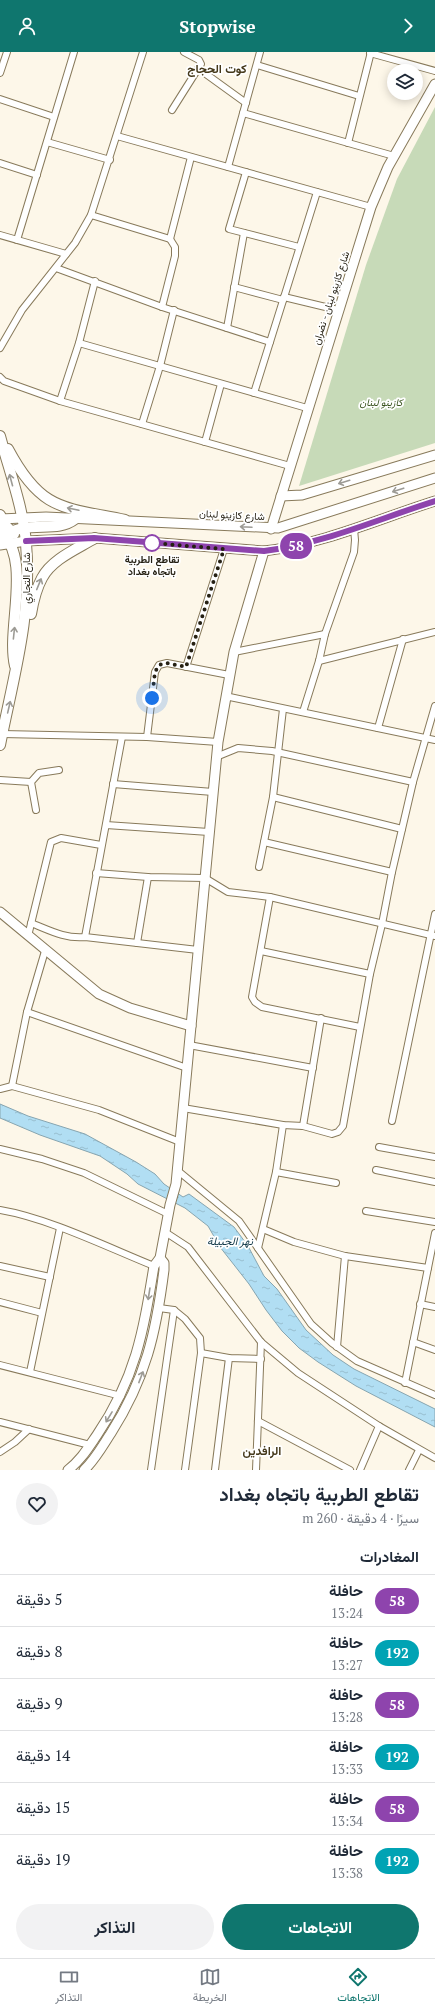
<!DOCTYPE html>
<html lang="ar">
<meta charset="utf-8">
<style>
:root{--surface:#fff;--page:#f2f2f3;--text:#1f2937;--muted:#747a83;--line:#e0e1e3;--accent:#0f766e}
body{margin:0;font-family:"PT Serif",Vazirmatn,serif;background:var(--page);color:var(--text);direction:rtl;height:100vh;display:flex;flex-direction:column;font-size:15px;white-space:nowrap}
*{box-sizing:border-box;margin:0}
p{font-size:13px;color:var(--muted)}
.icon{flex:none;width:22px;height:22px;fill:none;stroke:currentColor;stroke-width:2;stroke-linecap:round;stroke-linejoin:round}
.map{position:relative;height:1418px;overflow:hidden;direction:ltr}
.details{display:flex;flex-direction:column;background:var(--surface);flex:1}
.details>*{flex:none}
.badge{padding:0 8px;border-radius:13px;font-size:14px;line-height:26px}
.controls{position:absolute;left:387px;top:12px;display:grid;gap:8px}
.controls a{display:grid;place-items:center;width:36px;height:36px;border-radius:50%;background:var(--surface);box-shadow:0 2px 10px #0003;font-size:20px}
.you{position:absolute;width:20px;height:20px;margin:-10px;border:3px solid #fff;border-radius:50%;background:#1a73e8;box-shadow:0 0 0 6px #1a73e833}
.map>.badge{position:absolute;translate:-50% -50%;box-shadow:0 0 0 2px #fff}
h2{padding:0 16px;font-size:15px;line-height:36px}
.round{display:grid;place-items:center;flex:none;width:42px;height:42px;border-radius:21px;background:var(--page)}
.headline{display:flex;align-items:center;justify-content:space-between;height:68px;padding:0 16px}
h1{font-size:19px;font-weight:700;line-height:30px}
.button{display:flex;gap:8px;margin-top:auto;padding:8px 16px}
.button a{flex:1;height:46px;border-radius:24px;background:var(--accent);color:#fff;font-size:16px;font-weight:700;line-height:46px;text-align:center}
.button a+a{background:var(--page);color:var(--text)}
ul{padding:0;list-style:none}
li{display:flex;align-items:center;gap:12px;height:52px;padding:0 16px;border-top:1px solid var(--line)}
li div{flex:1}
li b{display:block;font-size:15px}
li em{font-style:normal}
li .badge{min-width:44px;font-weight:700;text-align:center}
header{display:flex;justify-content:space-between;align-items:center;height:52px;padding:0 16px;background:var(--accent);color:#fff;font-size:18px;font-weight:700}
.menu{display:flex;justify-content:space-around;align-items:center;height:56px;border-top:1px solid var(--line);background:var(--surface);font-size:11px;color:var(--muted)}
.menu a{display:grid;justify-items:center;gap:2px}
.menu .active{color:var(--accent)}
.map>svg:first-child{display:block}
</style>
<header><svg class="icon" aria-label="forward" viewBox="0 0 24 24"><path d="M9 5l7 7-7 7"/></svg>Stopwise<svg class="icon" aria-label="person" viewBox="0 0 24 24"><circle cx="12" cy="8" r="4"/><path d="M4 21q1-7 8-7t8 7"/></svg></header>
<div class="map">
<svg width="435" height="1418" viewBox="0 0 435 1418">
<defs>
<pattern id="water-ripples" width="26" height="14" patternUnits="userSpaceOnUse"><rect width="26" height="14" fill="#b1def3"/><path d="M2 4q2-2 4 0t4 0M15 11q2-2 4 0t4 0" fill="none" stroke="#98becf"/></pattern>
</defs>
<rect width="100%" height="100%" fill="#fdf7e9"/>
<path fill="#c7dab8" d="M 435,55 L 435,391 L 299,434 L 366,213 L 397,127 Z"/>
<path fill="url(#water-ripples)" stroke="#87a5b0" d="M 0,1052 L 28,1064 L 85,1082 L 136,1110 L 155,1122 L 164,1132 L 183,1145 L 189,1142 L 234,1175 L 248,1194 L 264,1224 L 277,1237 L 306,1278 L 333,1303 L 354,1317 L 435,1357 L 435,1375 L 356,1334 L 318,1310 L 299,1296 L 282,1279 L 266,1258 L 249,1232 L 220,1195 L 208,1174 L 185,1156 L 138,1132 L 127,1122 L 100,1104 L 40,1083 L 0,1066 Z"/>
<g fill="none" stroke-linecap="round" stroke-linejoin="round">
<defs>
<g id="street">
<path d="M 370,1 L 435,19"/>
<path d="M 257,13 L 359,44"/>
<path d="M 199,17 L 246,51"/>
<path d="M 0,21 L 7,0"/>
<path d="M 0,47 L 54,65"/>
<path d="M 172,58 L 201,12 L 199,8 L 184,0"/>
<path d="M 243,61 L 394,104"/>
<path d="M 117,84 L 371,155"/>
<path d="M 47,90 L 110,108"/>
<path d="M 348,91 L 371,0"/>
<path d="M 0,111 L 37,123"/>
<path d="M 228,115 L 260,0"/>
<path d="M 246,120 L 229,177 L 299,195"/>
<path d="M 91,163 L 170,187 L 175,195 L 175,204 L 162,255"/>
<path d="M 0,183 L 66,202"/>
<path d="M 170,187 L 191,105"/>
<path d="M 17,188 L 74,0"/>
<path d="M 56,216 L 162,255 L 270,290"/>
<path d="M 234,235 L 283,248"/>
<path d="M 284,245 L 338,258"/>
<path d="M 227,276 L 244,181"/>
<path d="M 79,291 L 307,356"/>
<path d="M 0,296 L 22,258 L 75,191 L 91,163 L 143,0"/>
<path d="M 0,325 L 4,329 L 60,349 L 290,414"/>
<path d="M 254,341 L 317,140"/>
<path d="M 60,349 L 79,291 L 95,229"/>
<path d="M 142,372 L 160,314 L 174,258"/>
<path d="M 205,390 L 221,332"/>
<path d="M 234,600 L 325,582"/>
<path d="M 319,609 L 435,580"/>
<path d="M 186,615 L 224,497"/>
<path d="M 225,644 L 435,688"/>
<path d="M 303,660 L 319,609 L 325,582 L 354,500 L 355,488 L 354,477"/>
<path d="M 378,676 L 403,587"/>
<path d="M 2,682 L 147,685 L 218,690"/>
<path d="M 147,685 L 155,620 L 159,613 L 167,611 L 229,623"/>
<path d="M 216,705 L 238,696 L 272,699 L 413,730"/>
<path d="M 0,728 L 31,730"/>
<path d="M 113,732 L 213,740"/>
<path d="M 273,745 L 402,777"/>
<path d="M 36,758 L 31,730 L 39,721 L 59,718"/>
<path d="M 106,773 L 209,780"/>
<path d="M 264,790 L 392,820"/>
<path d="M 259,815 L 273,745 L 283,657"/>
<path d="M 96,821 L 148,825 L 205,826 L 228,840 L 270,845 L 435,884"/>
<path d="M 270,845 L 252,945 L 255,950 L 262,955 L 360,975"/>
<path d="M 31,871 C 49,878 65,887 85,885 L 198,898"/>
<path d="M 28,884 L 51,790 L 61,786 L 101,793"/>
<path d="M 85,885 L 122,685"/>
<path d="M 137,891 L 148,825"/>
<path d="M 261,899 L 370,922"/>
<path d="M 27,960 L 187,1016"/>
<path d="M 189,993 L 313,1016"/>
<path d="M 12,1034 L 27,960 L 45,899"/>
<path d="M 0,1037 L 12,1034 L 99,1058 L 180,1090"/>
<path d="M 183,1056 L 283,1073 L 303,1074 L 332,1082 L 338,1080 L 343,1074 L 370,922 L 382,872 L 392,820 L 413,730 L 435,654"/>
<path d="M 392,1069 L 435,862"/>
<path d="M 303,1074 L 321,966"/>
<path d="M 379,1095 L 435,1105"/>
<path d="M 0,1097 L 42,1107 L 84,1121 L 168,1162"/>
<path d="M 177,1118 L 239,1169 L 311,1272 L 332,1291 L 357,1309 L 435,1343"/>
<path d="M 376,1118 L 435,1130"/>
<path d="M 276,1120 L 336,1131"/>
<path d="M 0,1158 C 48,1166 107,1195 154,1214"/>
<path d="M 366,1159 L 435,1170"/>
<path d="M 263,1177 L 294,1190 L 345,1204 L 428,1216"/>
<path d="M 165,1180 L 188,1195 L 261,1290 L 298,1321 L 379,1374 L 435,1406"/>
<path d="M 258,1196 L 276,1120 L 283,1073"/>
<path d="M 0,1214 L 50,1225"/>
<path d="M 0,1250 L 42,1261"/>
<path d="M 420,1252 L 435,1255"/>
<path d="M 159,1256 L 174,1258 L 185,1267 L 200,1286 L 201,1301 L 185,1418"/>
<path d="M 413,1290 L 435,1298"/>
<path d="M 337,1295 L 345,1204"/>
<path d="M 201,1301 L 229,1306 L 261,1307"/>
<path d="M 0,1313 L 121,1344"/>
<path d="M 30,1320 L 60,1176"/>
<path d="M 405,1331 L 435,1181"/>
<path d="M 258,1369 L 350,1418"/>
<path d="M 0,1370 L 90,1393"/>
<path d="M 0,1400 L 15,1390 L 29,1377"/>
<path d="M 151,1418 L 174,1258"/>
<path d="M 215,1418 L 229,1306"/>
<path d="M 256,1418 L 261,1290"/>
<path d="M 360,1418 L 379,1374"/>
<path d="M 409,1418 L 419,1398"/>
</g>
<g id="secondary">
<path d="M 281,444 L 302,443 L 435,403"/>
<path d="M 0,467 L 46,465 L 278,476 L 435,426"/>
<path d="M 271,477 L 371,155 L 388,115 L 435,32"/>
<path d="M 0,493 L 26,489 L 95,486 L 264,499 C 323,492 378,467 435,449"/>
<path d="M 0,860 L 99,942 L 130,956 L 191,974"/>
<path d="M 68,1418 C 81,1408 88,1396 97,1383 C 136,1325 143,1281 154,1214 L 160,1206 L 170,1153 L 176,1132 L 218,690 L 234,600 L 264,499"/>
<path d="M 84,1418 C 95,1408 103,1393 111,1381 C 146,1326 156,1281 164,1218 L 164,1211 L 160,1206"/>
</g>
<g id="primary">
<path d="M 0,384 C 9,418 23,455 26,491 C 32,564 14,622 0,693"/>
<path d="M 8,397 C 41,459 62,455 125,468"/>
<path d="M 0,463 L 5,473 L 14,482"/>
<path d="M 0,478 C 33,508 6,575 15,614"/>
<path d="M 0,487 C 27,465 54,483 75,467"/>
<path d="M 31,562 C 33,550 36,537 42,526 C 52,507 77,497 95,486"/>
</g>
</defs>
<use href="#street" stroke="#887a5b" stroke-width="8"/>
<use href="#secondary" stroke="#887a5b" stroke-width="11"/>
<use href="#primary" stroke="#887a5b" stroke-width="12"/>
<use href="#street" stroke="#fff" stroke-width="6"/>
<use href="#secondary" stroke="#fff" stroke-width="9"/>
<use href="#primary" stroke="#fff" stroke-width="10"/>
</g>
<defs><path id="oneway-shaft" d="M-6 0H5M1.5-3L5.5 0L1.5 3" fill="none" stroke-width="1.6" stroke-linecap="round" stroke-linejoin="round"/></defs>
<g stroke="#9d9b95">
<use href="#oneway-shaft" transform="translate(11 428) rotate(-105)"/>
<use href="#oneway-shaft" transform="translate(344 430) rotate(163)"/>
<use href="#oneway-shaft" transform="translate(398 438) rotate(162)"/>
<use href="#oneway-shaft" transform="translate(73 457) rotate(-168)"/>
<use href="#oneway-shaft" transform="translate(246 475) rotate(-177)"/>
<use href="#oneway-shaft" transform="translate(39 532) rotate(-68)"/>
<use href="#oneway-shaft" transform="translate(14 581) rotate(-84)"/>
<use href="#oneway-shaft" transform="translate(9 655) rotate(-77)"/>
<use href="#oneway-shaft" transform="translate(149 1242) rotate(99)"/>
<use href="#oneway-shaft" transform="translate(141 1325) rotate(-69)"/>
<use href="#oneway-shaft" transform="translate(109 1365) rotate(121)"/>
</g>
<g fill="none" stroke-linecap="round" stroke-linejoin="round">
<defs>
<path id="line" d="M 26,489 L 94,486 L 264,499 C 323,492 378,467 435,449"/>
</defs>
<use href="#line" stroke="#fff" stroke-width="9"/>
<use href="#line" stroke="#8e44ad" stroke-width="6"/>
<path stroke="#252013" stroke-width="4" stroke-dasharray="0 7.2" d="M 152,646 L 155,620 L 159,613 L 167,611 L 186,615 L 224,497 L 152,491"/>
</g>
<circle fill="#fff" stroke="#8e44ad" stroke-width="2" cx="152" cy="491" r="8"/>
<g text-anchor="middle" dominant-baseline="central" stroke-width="3.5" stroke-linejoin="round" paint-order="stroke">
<g font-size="10" fill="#252013" stroke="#fff">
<text transform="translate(331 246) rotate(-72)">شارع كازينو لبنان - نضران</text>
<text transform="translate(232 463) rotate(3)">شارع كازينو لبنان</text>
<text transform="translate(26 526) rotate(-90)">شارع التجاري</text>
</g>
<g font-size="10" font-style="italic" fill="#38521d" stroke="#fff">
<text x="381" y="350">كازينو لبنان</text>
</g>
<g font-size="10" font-weight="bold" fill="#252013" stroke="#fff">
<text x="152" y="507">تقاطع الطربية<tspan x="152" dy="12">باتجاه بغداد</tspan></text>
</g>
<g font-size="11" font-style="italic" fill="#113848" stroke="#fff">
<text x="230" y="1189">نهر الجبيلة</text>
</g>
<g font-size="12" font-weight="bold" fill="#44381a" stroke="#fff">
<text x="217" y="16">كوت الحجاج</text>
<text x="262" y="1398">الرافدين</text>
</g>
</g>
</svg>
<div class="controls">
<a><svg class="icon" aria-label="layers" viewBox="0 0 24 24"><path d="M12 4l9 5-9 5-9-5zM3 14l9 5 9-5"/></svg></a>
</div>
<div class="you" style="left:152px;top:646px"></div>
<b class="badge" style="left:296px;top:494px;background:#8e44ad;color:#fff">58</b>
</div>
<section class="details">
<div class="headline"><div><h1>تقاطع الطربية باتجاه بغداد</h1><p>سيرًا · 4 دقيقة · 260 m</p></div><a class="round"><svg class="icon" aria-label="heart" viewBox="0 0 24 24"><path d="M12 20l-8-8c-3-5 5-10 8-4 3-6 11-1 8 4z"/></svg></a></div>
<h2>المغادرات</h2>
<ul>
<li><span class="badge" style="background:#8e44ad;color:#fff">58</span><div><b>حافلة</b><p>13:24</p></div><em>5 دقيقة</em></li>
<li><span class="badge" style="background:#00a3b4;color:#fff">192</span><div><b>حافلة</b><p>13:27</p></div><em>8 دقيقة</em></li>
<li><span class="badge" style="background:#8e44ad;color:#fff">58</span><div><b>حافلة</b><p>13:28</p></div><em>9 دقيقة</em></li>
<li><span class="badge" style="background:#00a3b4;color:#fff">192</span><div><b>حافلة</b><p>13:33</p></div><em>14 دقيقة</em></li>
<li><span class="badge" style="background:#8e44ad;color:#fff">58</span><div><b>حافلة</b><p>13:34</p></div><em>15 دقيقة</em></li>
<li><span class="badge" style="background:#00a3b4;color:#fff">192</span><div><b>حافلة</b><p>13:38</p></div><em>19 دقيقة</em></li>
</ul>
<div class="button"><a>الاتجاهات</a><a>التذاكر</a></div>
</section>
<nav class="menu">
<a class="active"><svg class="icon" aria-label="directions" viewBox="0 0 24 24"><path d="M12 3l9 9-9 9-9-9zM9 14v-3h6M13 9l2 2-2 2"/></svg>الاتجاهات</a>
<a><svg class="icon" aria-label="map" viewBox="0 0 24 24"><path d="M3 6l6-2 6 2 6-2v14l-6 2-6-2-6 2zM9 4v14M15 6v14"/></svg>الخريطة</a>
<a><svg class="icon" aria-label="tickets" viewBox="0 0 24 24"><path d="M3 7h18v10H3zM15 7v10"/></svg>التذاكر</a>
</nav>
